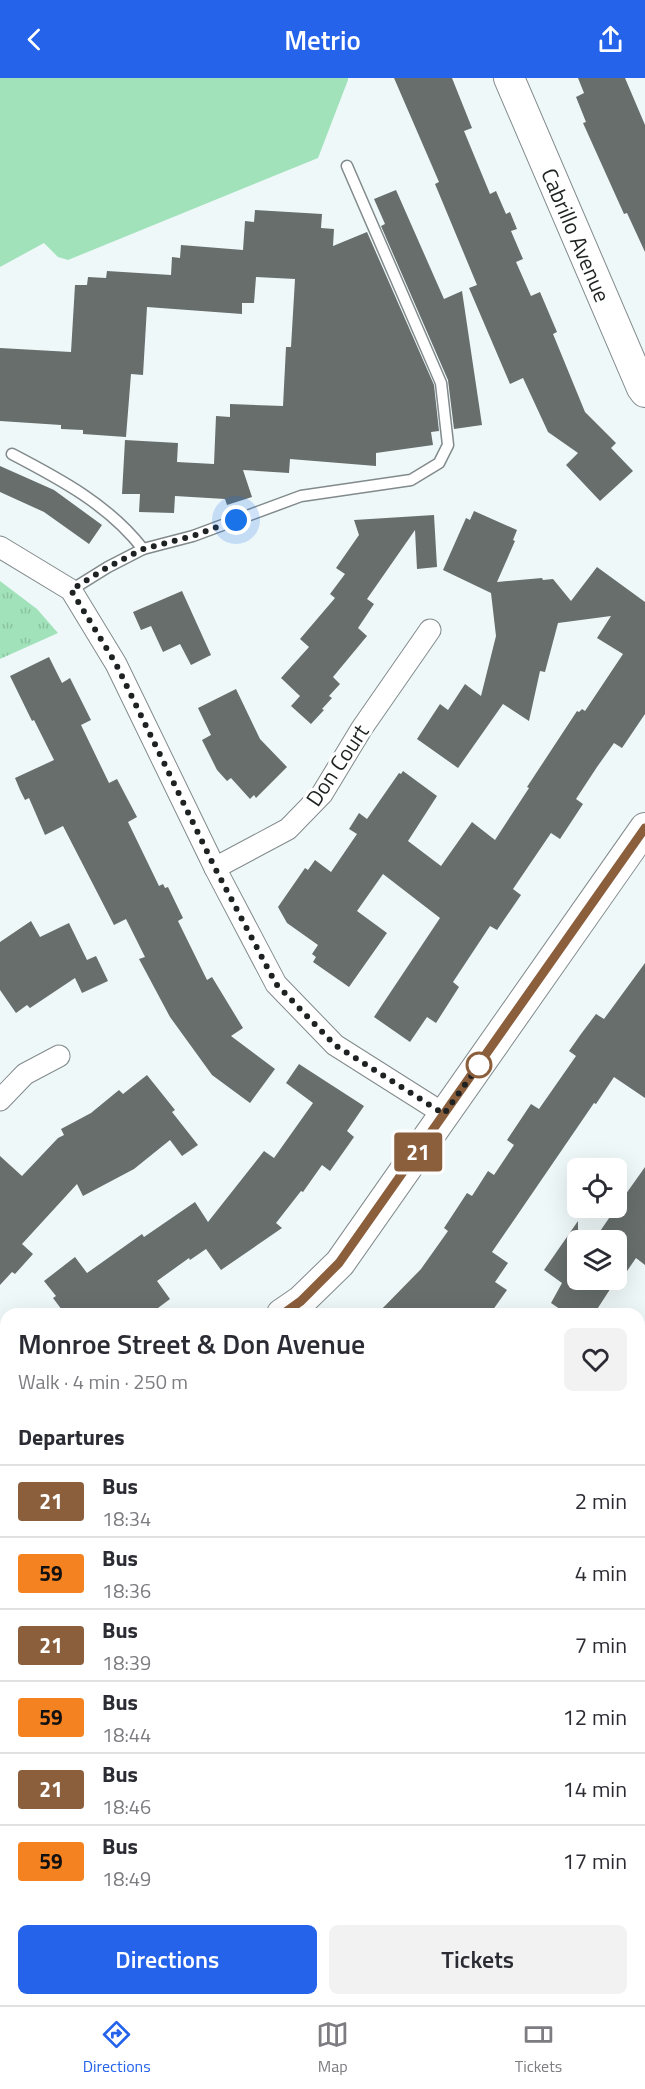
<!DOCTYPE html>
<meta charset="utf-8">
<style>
:root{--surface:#fff;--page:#f2f2f3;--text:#2b2b33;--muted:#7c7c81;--line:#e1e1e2;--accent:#2563eb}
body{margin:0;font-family:"Titillium Web",sans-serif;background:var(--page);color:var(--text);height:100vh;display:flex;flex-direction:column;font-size:22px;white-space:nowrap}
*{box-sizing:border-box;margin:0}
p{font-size:20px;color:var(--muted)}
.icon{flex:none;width:33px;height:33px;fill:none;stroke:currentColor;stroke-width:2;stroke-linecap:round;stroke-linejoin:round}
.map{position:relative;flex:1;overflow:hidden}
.panel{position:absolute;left:0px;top:1230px;width:645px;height:698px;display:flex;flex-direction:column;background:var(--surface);border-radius:18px 18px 0 0;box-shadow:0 6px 24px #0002}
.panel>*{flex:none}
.badge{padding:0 12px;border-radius:4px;font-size:21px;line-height:39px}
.fabs{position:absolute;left:567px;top:1080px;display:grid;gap:12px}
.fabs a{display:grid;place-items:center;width:60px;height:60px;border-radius:9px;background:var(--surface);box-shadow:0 6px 24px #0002;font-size:30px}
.you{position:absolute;width:30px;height:30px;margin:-15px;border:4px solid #fff;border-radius:50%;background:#1a73e8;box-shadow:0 0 0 9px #1a73e833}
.map>.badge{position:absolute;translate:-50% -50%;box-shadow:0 0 0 3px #fff}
h2{padding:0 18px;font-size:22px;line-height:54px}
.round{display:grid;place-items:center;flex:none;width:63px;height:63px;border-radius:9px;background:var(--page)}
.headline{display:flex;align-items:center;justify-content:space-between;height:102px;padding:0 18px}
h1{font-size:28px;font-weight:600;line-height:45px}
.primary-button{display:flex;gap:12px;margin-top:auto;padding:12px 18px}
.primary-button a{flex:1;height:69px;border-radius:9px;background:var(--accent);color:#fff;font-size:24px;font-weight:600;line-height:69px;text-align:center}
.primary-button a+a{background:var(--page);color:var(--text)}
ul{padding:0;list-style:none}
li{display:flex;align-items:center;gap:18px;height:72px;padding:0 18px;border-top:2px solid var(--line)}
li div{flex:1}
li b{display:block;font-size:22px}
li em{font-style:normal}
li .badge{min-width:66px;font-weight:700;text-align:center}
header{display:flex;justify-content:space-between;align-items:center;height:78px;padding:0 18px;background:var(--accent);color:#fff;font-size:27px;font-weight:600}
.tab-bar{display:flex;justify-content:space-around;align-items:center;height:84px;border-top:2px solid var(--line);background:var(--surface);font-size:16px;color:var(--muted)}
.tab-bar a{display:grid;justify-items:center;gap:3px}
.tab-bar .on{color:var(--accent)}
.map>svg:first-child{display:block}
</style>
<header><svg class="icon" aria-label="back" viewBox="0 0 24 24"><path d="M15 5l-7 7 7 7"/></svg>Metrio<svg class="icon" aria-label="share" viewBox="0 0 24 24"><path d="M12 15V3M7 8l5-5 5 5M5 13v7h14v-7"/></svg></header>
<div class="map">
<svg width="645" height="1927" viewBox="0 0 645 1927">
<defs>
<pattern id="park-tufts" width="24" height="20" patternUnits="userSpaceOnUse" patternTransform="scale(1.5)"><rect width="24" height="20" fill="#a1e2bb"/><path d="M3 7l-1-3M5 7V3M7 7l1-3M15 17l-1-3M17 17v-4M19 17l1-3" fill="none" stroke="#8ac2a0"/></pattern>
</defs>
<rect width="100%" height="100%" fill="#eff8f9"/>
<path fill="#a1e2bb" d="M 0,0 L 348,0 L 348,2 L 318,80 L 68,182 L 58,179 L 44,165 L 0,189 Z"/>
<path fill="url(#park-tufts)" d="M 0,503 L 37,531 L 58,555 L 0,581 Z"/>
<g fill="#676e6c">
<path d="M 394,0 L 452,0 L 472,50 L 464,53 L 490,116 L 496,113 L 506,136 L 510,134 L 517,151 L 511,153 L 523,181 L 516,184 L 531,218 L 540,214 L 557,254 L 553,256 L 585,334 L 616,365 L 611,370 L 633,393 L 600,423 L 566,387 L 578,375 L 548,354 L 523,300 L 510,306 L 469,210 L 477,207 L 435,106 L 439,104 Z"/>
<path d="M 578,0 L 625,0 L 645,47 L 645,174 L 627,135 L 624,136 L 583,45 L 586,44 L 576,19 L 584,15 Z"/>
<path d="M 396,112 L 444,221 L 462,213 L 482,347 L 454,351 L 448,302 L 381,148 L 385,146 L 374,121 Z"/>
<path d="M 255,132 L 322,136 L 321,150 L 334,151 L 333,168 L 367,154 L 434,307 L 439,353 L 431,354 L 433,367 L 376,375 L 376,388 L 290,381 L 289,395 L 243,392 L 252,419 L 227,427 L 225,421 L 175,418 L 174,435 L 139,434 L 140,416 L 122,416 L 125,362 L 178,365 L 177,384 L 214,386 L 216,338 L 230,339 L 230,326 L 283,328 L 286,269 L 291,269 L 295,201 L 256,199 L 254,225 L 242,225 L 242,236 L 147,229 L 143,297 L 131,296 L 126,359 L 83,356 L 83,352 L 61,351 L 61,347 L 0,343 L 0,270 L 71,274 L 75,207 L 87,207 L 88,199 L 106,200 L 107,193 L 171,197 L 172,179 L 180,180 L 181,167 L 243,172 L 245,143 L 254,144 Z"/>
<path d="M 0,388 L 54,412 L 102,447 L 89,466 L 44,434 L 0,414 Z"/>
<path d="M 474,433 L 517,452 L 513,462 L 515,463 L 497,504 L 542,500 L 543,502 L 553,501 L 571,523 L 597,489 L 645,524 L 645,636 L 622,670 L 614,665 L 597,689 L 576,721 L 583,726 L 560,761 L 551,755 L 513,811 L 521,817 L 497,852 L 490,848 L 453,904 L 459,909 L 436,945 L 427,939 L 410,964 L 374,939 L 440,840 L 383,796 L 357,833 L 387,855 L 349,909 L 313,884 L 316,879 L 312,876 L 318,867 L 287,845 L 278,829 L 305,790 L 308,792 L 315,782 L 331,794 L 357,756 L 349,751 L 359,735 L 367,741 L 399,695 L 401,696 L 403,693 L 437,718 L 408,763 L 441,788 L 472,744 L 495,762 L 529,710 L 527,709 L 577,633 L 579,634 L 582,631 L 585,633 L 623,576 L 597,560 L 611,538 L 558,545 L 545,594 L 540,593 L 529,643 L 503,626 L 458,690 L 417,661 L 440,626 L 448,632 L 465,606 L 481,618 L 496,558 L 491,515 L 443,492 L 466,440 L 470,442 Z"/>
<path d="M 434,437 L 437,489 L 417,491 L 415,452 L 367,521 L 374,526 L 358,550 L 367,558 L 333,599 L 340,606 L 329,618 L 332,620 L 322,631 L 324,632 L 311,646 L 291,628 L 300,618 L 281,600 L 309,569 L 300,561 L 335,520 L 330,516 L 345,496 L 336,490 L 359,457 L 354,442 Z"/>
<path d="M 182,513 L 211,577 L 191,587 L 180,566 L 163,574 L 151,548 L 141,552 L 133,534 Z"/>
<path d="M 49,579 L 62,605 L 70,600 L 91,642 L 81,647 L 109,705 L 117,701 L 137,739 L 128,744 L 159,808 L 163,806 L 165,810 L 168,809 L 183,840 L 178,843 L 207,902 L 212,899 L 243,950 L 231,958 L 275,991 L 250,1025 L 212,997 L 170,939 L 139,881 L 145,879 L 126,841 L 114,847 L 63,748 L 45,757 L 29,720 L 25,722 L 20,712 L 15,700 L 54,682 L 34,642 L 32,643 L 10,598 Z"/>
<path d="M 236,611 L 260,661 L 287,689 L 256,720 L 254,717 L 250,721 L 231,700 L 227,703 L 217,692 L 202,662 L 211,657 L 198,630 Z"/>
<path d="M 31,843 L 40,859 L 69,845 L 87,882 L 96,878 L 108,903 L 82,915 L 75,900 L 30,930 L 27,927 L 16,935 L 0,912 L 0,864 Z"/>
<path d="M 645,885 L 645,1020 L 614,999 L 596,1026 L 594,1025 L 492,1174 L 508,1185 L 495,1204 L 507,1212 L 490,1236 L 377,1236 L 421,1191 L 448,1153 L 444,1150 L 467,1115 L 472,1118 L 488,1093 L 494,1097 L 514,1067 L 507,1062 L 531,1026 L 539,1031 L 576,978 L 569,973 L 581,956 L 596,936 L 604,941 Z"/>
<path d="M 299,986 L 364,1028 L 347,1053 L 354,1059 L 330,1093 L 322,1087 L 303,1114 L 301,1113 L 276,1145 L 282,1150 L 221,1192 L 206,1171 L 190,1182 L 189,1180 L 157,1203 L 170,1221 L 150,1236 L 65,1236 L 53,1220 L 56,1218 L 44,1203 L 75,1179 L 87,1195 L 142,1156 L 144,1159 L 195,1124 L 208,1144 L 264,1073 L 274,1080 L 313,1025 L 286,1005 Z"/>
<path d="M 147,997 L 175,1032 L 172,1034 L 198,1067 L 182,1078 L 170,1062 L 134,1091 L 83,1118 L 77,1106 L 22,1166 L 33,1176 L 15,1196 L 12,1194 L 0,1207 L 0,1078 L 22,1098 L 58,1060 L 64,1057 L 61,1051 L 91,1035 L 119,1012 L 123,1016 Z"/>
<path d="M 645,1089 L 645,1187 L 636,1180 L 616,1209 L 616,1202 L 594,1236 L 567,1236 L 551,1225 L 562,1205 L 544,1192 L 578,1143 L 578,1202 L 616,1202 L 616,1162 L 594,1162 L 616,1130 L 616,1116 L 623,1120 Z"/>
</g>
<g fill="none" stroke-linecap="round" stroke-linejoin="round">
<defs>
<g id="lane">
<path d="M 12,376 C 60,401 109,427 143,471"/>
<path d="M 71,512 L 108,489 L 143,471 L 193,458 L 301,418 L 411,402 L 439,385 L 448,367 L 441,305 L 347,88"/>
<path d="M 0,1907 L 6,1900"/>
</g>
<g id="street">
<path d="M 0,469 L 71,512 L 116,586 L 215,790 L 276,906 L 335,967 L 444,1036"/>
<path d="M 215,790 L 288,751 L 322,716 L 362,650 L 430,552"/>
<path d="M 0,1022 L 25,996 L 59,978"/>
<path d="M 639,1276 L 645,1267"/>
<path d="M 0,1413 L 6,1420"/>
<path d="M 492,1922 L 498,1927"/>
</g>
<g id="secondary">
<path d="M 509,0 L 642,310 L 645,314"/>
<path d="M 282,1236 L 301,1223 L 340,1185 L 645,750"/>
<path d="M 0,1491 L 6,1484"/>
</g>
</defs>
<use href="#lane" stroke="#828a8b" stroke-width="13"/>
<use href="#street" stroke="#828a8b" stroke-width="23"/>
<use href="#secondary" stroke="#828a8b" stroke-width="32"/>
<use href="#lane" stroke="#fff" stroke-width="10"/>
<use href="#street" stroke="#fff" stroke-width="21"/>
<use href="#secondary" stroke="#fff" stroke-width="30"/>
</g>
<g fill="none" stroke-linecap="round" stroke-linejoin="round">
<defs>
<path id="line" d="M 283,1236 L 301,1223 L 339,1185 L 645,750"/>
</defs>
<use href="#line" stroke="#fff" stroke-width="14"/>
<use href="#line" stroke="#8b5e3c" stroke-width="9"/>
<path stroke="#1f2222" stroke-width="6" stroke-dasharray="0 10.8" d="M 236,442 L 193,458 L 143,471 L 108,489 L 71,512 L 116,586 L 215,790 L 276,906 L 335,967 L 444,1036 L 479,987"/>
</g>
<circle fill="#fff" stroke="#8b5e3c" stroke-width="3" cx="479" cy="987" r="12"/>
<g text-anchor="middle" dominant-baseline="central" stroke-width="6" stroke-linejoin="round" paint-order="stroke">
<g font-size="22" fill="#1f2222" stroke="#fff">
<text transform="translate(576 157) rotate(67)">Cabrillo Avenue</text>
<text transform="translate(337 687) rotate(-56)">Don Court</text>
</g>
</g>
</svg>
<div class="fabs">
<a><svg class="icon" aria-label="locate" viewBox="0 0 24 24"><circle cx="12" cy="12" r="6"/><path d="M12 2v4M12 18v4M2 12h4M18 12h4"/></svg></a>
<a><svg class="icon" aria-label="layers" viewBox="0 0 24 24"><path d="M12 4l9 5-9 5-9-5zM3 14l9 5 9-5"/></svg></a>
</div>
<div class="you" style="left:236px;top:442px"></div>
<b class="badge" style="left:418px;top:1074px;background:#8b5e3c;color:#fff">21</b>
<section class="panel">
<div class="headline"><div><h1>Monroe Street &amp; Don Avenue</h1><p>Walk · 4 min · 250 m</p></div><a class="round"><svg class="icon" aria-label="heart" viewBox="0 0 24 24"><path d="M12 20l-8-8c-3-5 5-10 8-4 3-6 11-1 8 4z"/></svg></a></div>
<h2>Departures</h2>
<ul>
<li><span class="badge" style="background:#8b5e3c;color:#fff">21</span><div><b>Bus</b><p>18:34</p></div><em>2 min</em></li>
<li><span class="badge" style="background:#f58220;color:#111">59</span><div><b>Bus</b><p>18:36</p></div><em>4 min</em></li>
<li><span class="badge" style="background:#8b5e3c;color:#fff">21</span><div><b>Bus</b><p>18:39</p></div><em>7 min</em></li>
<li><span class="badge" style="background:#f58220;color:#111">59</span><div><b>Bus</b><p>18:44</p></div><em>12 min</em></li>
<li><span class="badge" style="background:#8b5e3c;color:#fff">21</span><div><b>Bus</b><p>18:46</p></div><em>14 min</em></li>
<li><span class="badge" style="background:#f58220;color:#111">59</span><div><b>Bus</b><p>18:49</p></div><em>17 min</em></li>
</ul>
<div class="primary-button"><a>Directions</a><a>Tickets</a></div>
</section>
</div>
<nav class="tab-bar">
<a class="on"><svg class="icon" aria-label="directions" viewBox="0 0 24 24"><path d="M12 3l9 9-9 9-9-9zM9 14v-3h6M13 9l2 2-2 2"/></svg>Directions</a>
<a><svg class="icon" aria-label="map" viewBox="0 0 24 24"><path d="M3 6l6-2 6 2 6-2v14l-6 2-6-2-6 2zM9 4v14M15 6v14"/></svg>Map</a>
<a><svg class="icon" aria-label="tickets" viewBox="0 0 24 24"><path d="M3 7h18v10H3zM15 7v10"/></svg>Tickets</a>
</nav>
